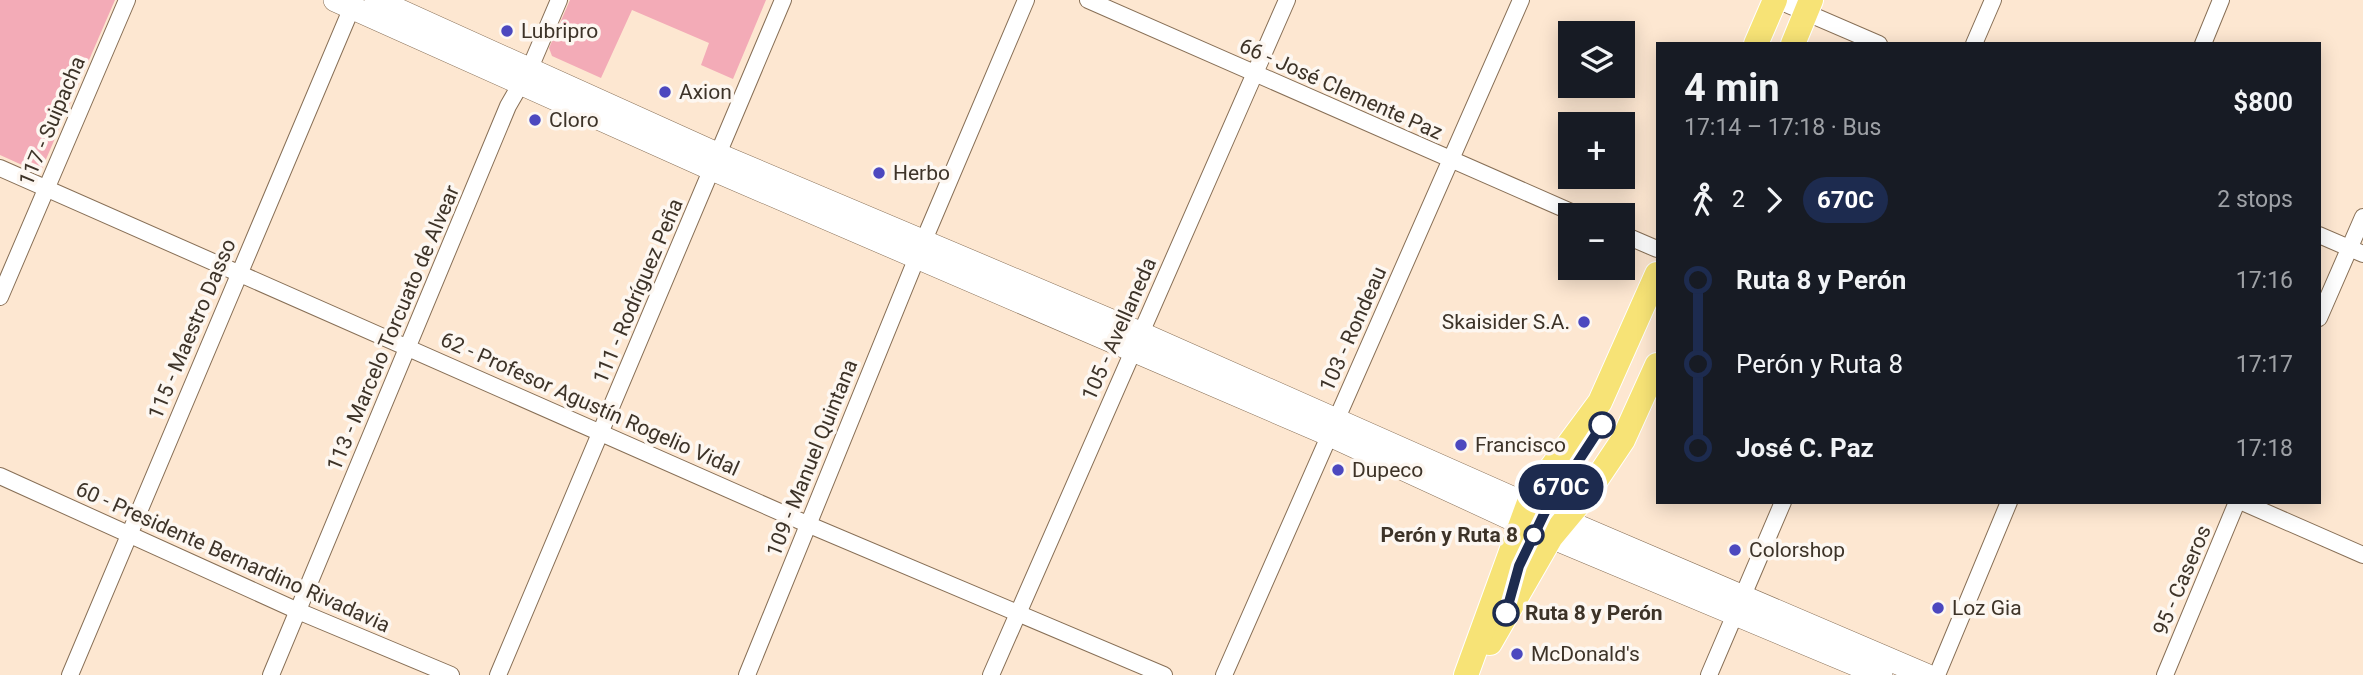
<!DOCTYPE html>
<meta charset="utf-8">
<style>
:root{--surface:#171b24;--page:#20242c;--text:#f1f3f6;--muted:#9ea1a6}
body{margin:0;font-family:Roboto,sans-serif;background:var(--page);color:var(--text);height:100vh;display:flex;flex-direction:column;font-size:26px;white-space:nowrap}
*{box-sizing:border-box;margin:0}
p{font-size:23px;color:var(--muted)}
.icon{flex:none;width:38px;height:38px;fill:none;stroke:currentColor;stroke-width:2;stroke-linecap:round;stroke-linejoin:round}
.map{position:relative;flex:1;overflow:hidden}
.drawer{position:absolute;left:1656px;top:42px;width:665px;height:462px;display:flex;flex-direction:column;background:var(--surface);border-radius:0px;box-shadow:0 4px 18px #0003}
.drawer>*{flex:none}
.badge{padding:0 14px;border-radius:23px;font-size:24px;line-height:46px}
.tools{position:absolute;left:1558px;top:21px;display:grid;gap:14px}
.tools a{display:grid;place-items:center;width:77px;height:77px;border-radius:0px;background:var(--surface);box-shadow:0 4px 18px #0003;font-size:35px}
.map>.badge{position:absolute;translate:-50% -50%;box-shadow:0 0 0 4px #fff}
.legs{display:flex;align-items:center;gap:10px;height:77px;padding:0 28px;font-size:23px}
.legs p{margin-inline-start:auto}
.overview{display:flex;align-items:center;justify-content:space-between;height:119px;padding:0 28px}
h1{font-size:38px;font-weight:700;line-height:52px}
ul{padding:0 28px;list-style:none}
li{display:flex;align-items:center;gap:24px;height:84px;font-size:26px}
li i{display:grid;place-items:center;width:10px;height:100%;margin:0 9px;background:currentColor}
li i::after{content:'';width:18px;height:18px;margin:-9px;border:5px solid;border-radius:50%;background:var(--surface)}
li p{margin-inline-start:auto}
li:first-child i{background:linear-gradient(#0000 50%,currentColor 0)}
li:last-child i{background:linear-gradient(currentColor 50%,#0000 0)}
.map>svg:first-child{display:block}
</style>
<div class="map">
<svg width="2363" height="675" viewBox="0 0 2363 675">
<rect width="100%" height="100%" fill="#fde7d1"/>
<g fill="#f3abb7">
<path d="M 0,0 L 115,0 L 40,173 L 0,155 Z"/>
<path d="M 570,0 L 766,0 L 733,79 L 701,65 L 709,43 L 632,10 L 601,78 L 552,56 L 549,48 Z"/>
</g>
<g fill="none" stroke-linecap="round" stroke-linejoin="round">
<defs>
<g id="minor">
<path d="M 1088,0 L 1578,215"/>
<path d="M 1777,0 L 1879,44"/>
<path d="M 1974,44 L 1993,0"/>
<path d="M 2203,44 L 2221,0"/>
<path d="M 0,168 L 807,524 L 1164,675"/>
<path d="M 1622,234 L 1657,249"/>
<path d="M 2319,235 L 2363,254"/>
<path d="M 0,297 L 127,0"/>
<path d="M 2319,318 L 2363,217"/>
<path d="M 0,476 L 298,611 L 451,675"/>
<path d="M 2242,502 L 2363,555"/>
<path d="M 70,675 L 355,0"/>
<path d="M 271,675 L 508,106 L 530,68 L 559,0"/>
<path d="M 498,675 L 783,0"/>
<path d="M 747,675 L 924,240 L 1026,0"/>
<path d="M 991,675 L 1287,0"/>
<path d="M 1224,675 L 1521,0"/>
<path d="M 1709,675 L 1783,502"/>
<path d="M 1937,675 L 2009,502"/>
<path d="M 2165,675 L 2237,502"/>
</g>
<g id="secondary">
<path d="M 335,0 L 712,169 L 1330,435 L 1551,537 L 1881,675"/>
<path d="M 376,0 L 719,155 L 1140,333 L 1528,505 L 1926,675"/>
</g>
<g id="primary">
<path d="M 1756,44 L 1775,0"/>
<path d="M 1793,44 L 1811,0"/>
<path d="M 1490,643 L 1551,537 L 1586,495 L 1623,440 L 1657,365"/>
<path d="M 1466,675 L 1528,505 L 1546,475 L 1600,402 L 1657,274"/>
</g>
</defs>
<use href="#minor" stroke="#876f56" stroke-width="18"/>
<use href="#secondary" stroke="#876f56" stroke-width="24"/>
<use href="#primary" stroke="#fff" stroke-width="26"/>
<use href="#minor" stroke="#fff" stroke-width="16"/>
<use href="#secondary" stroke="#fff" stroke-width="23"/>
<use href="#primary" stroke="#f7e376" stroke-width="24"/>
</g>
<g fill="none" stroke-linecap="round" stroke-linejoin="round">
<defs>
<path id="line-1" d="M 1506,613 L 1519,566 L 1545,512 L 1602,425"/>
</defs>
<use href="#line-1" stroke="#fff" stroke-width="16"/>
<use href="#line-1" stroke="#1d2b4f" stroke-width="10"/>
</g>
<g fill="#4c48bf" stroke="#fdf7f1" stroke-width="2.5">
<circle cx="507" cy="31" r="7"/>
<circle cx="665" cy="92" r="7"/>
<circle cx="535" cy="120" r="7"/>
<circle cx="879" cy="173" r="7"/>
<circle cx="1584" cy="322" r="7"/>
<circle cx="1461" cy="445" r="7"/>
<circle cx="1338" cy="470" r="7"/>
<circle cx="1735" cy="550" r="7"/>
<circle cx="1938" cy="608" r="7"/>
<circle cx="1517" cy="654" r="7"/>
</g>
<g fill="#fff" stroke="#1d2b4f" stroke-width="3.5">
<circle cx="1602" cy="425" r="12"/>
<circle cx="1534" cy="535" r="9"/>
<circle cx="1506" cy="613" r="12"/>
</g>
<g text-anchor="middle" dominant-baseline="central" stroke-width="7" stroke-linejoin="round" paint-order="stroke">
<g font-size="21" fill="#3d3328" stroke="#fdf7f1" text-anchor="start">
<text x="521" y="31">Lubripro</text>
<text x="679" y="92">Axion</text>
<text x="549" y="120">Cloro</text>
<text x="893" y="173">Herbo</text>
<text x="1570" y="322" text-anchor="end">Skaisider S.A.</text>
<text x="1475" y="445">Francisco</text>
<text x="1352" y="470">Dupeco</text>
<text x="1749" y="550">Colorshop</text>
<text x="1952" y="608">Loz Gia</text>
<text x="1531" y="654">McDonald's</text>
</g>
<g font-size="21" fill="#3d3328" stroke="#fdf7f1">
<text transform="translate(1341 89) rotate(24)">66 - José Clemente Paz</text>
<text transform="translate(52 121) rotate(-67)">117 - Suipacha</text>
<text transform="translate(638 291) rotate(-67)">111 - Rodríguez Peña</text>
<text transform="translate(393 328) rotate(-67)">113 - Marcelo Torcuato de Alvear</text>
<text transform="translate(192 329) rotate(-67)">115 - Maestro Dasso</text>
<text transform="translate(1119 329) rotate(-66)">105 - Avellaneda</text>
<text transform="translate(1353 329) rotate(-66)">103 - Rondeau</text>
<text transform="translate(590 404) rotate(24)">62 - Profesor Agustín Rogelio Vidal</text>
<text transform="translate(812 458) rotate(-68)">109 - Manuel Quintana</text>
<text transform="translate(233 557) rotate(24)">60 - Presidente Bernardino Rivadavia</text>
<text transform="translate(2182 580) rotate(-67)">95 - Caseros</text>
</g>
<g font-size="21" font-weight="bold" fill="#3d3328" stroke="#fdf7f1" text-anchor="end">
<text x="1518" y="535">Perón y Ruta 8</text>
<text x="1525" y="613" text-anchor="start">Ruta 8 y Perón</text>
</g>
</g>
</svg>
<div class="tools">
<a><svg class="icon" aria-label="layers" viewBox="0 0 24 24"><path d="M12 4l9 5-9 5-9-5zM3 14l9 5 9-5"/></svg></a>
<a>+</a>
<a>−</a>
</div>
<b class="badge" style="left:1561px;top:487px;background:#1d2b4f;color:#fff">670C</b>
<section class="drawer">
<div class="overview"><div><h1>4 min</h1><p>17:14 – 17:18 · Bus</p></div><b>$800</b></div>
<div class="legs"><svg class="icon" aria-label="walk" viewBox="0 0 24 24"><circle cx="13" cy="4" r="2"/><path d="M13 8l-2 6 4 7M11 14l-3 7M7 12l3-4h3l4 4"/></svg>2<svg class="icon" aria-label="forward" viewBox="0 0 24 24"><path d="M9 5l7 7-7 7"/></svg><b class="badge" style="background:#1d2b4f;color:#fff">670C</b><p>2 stops</p></div>
<ul>
<li><i style="color:#1d2b4f"></i><b>Ruta 8 y Perón</b><p>17:16</p></li>
<li><i style="color:#1d2b4f"></i><span>Perón y Ruta 8</span><p>17:17</p></li>
<li><i style="color:#1d2b4f"></i><b>José C. Paz</b><p>17:18</p></li>
</ul>
</section>
</div>
